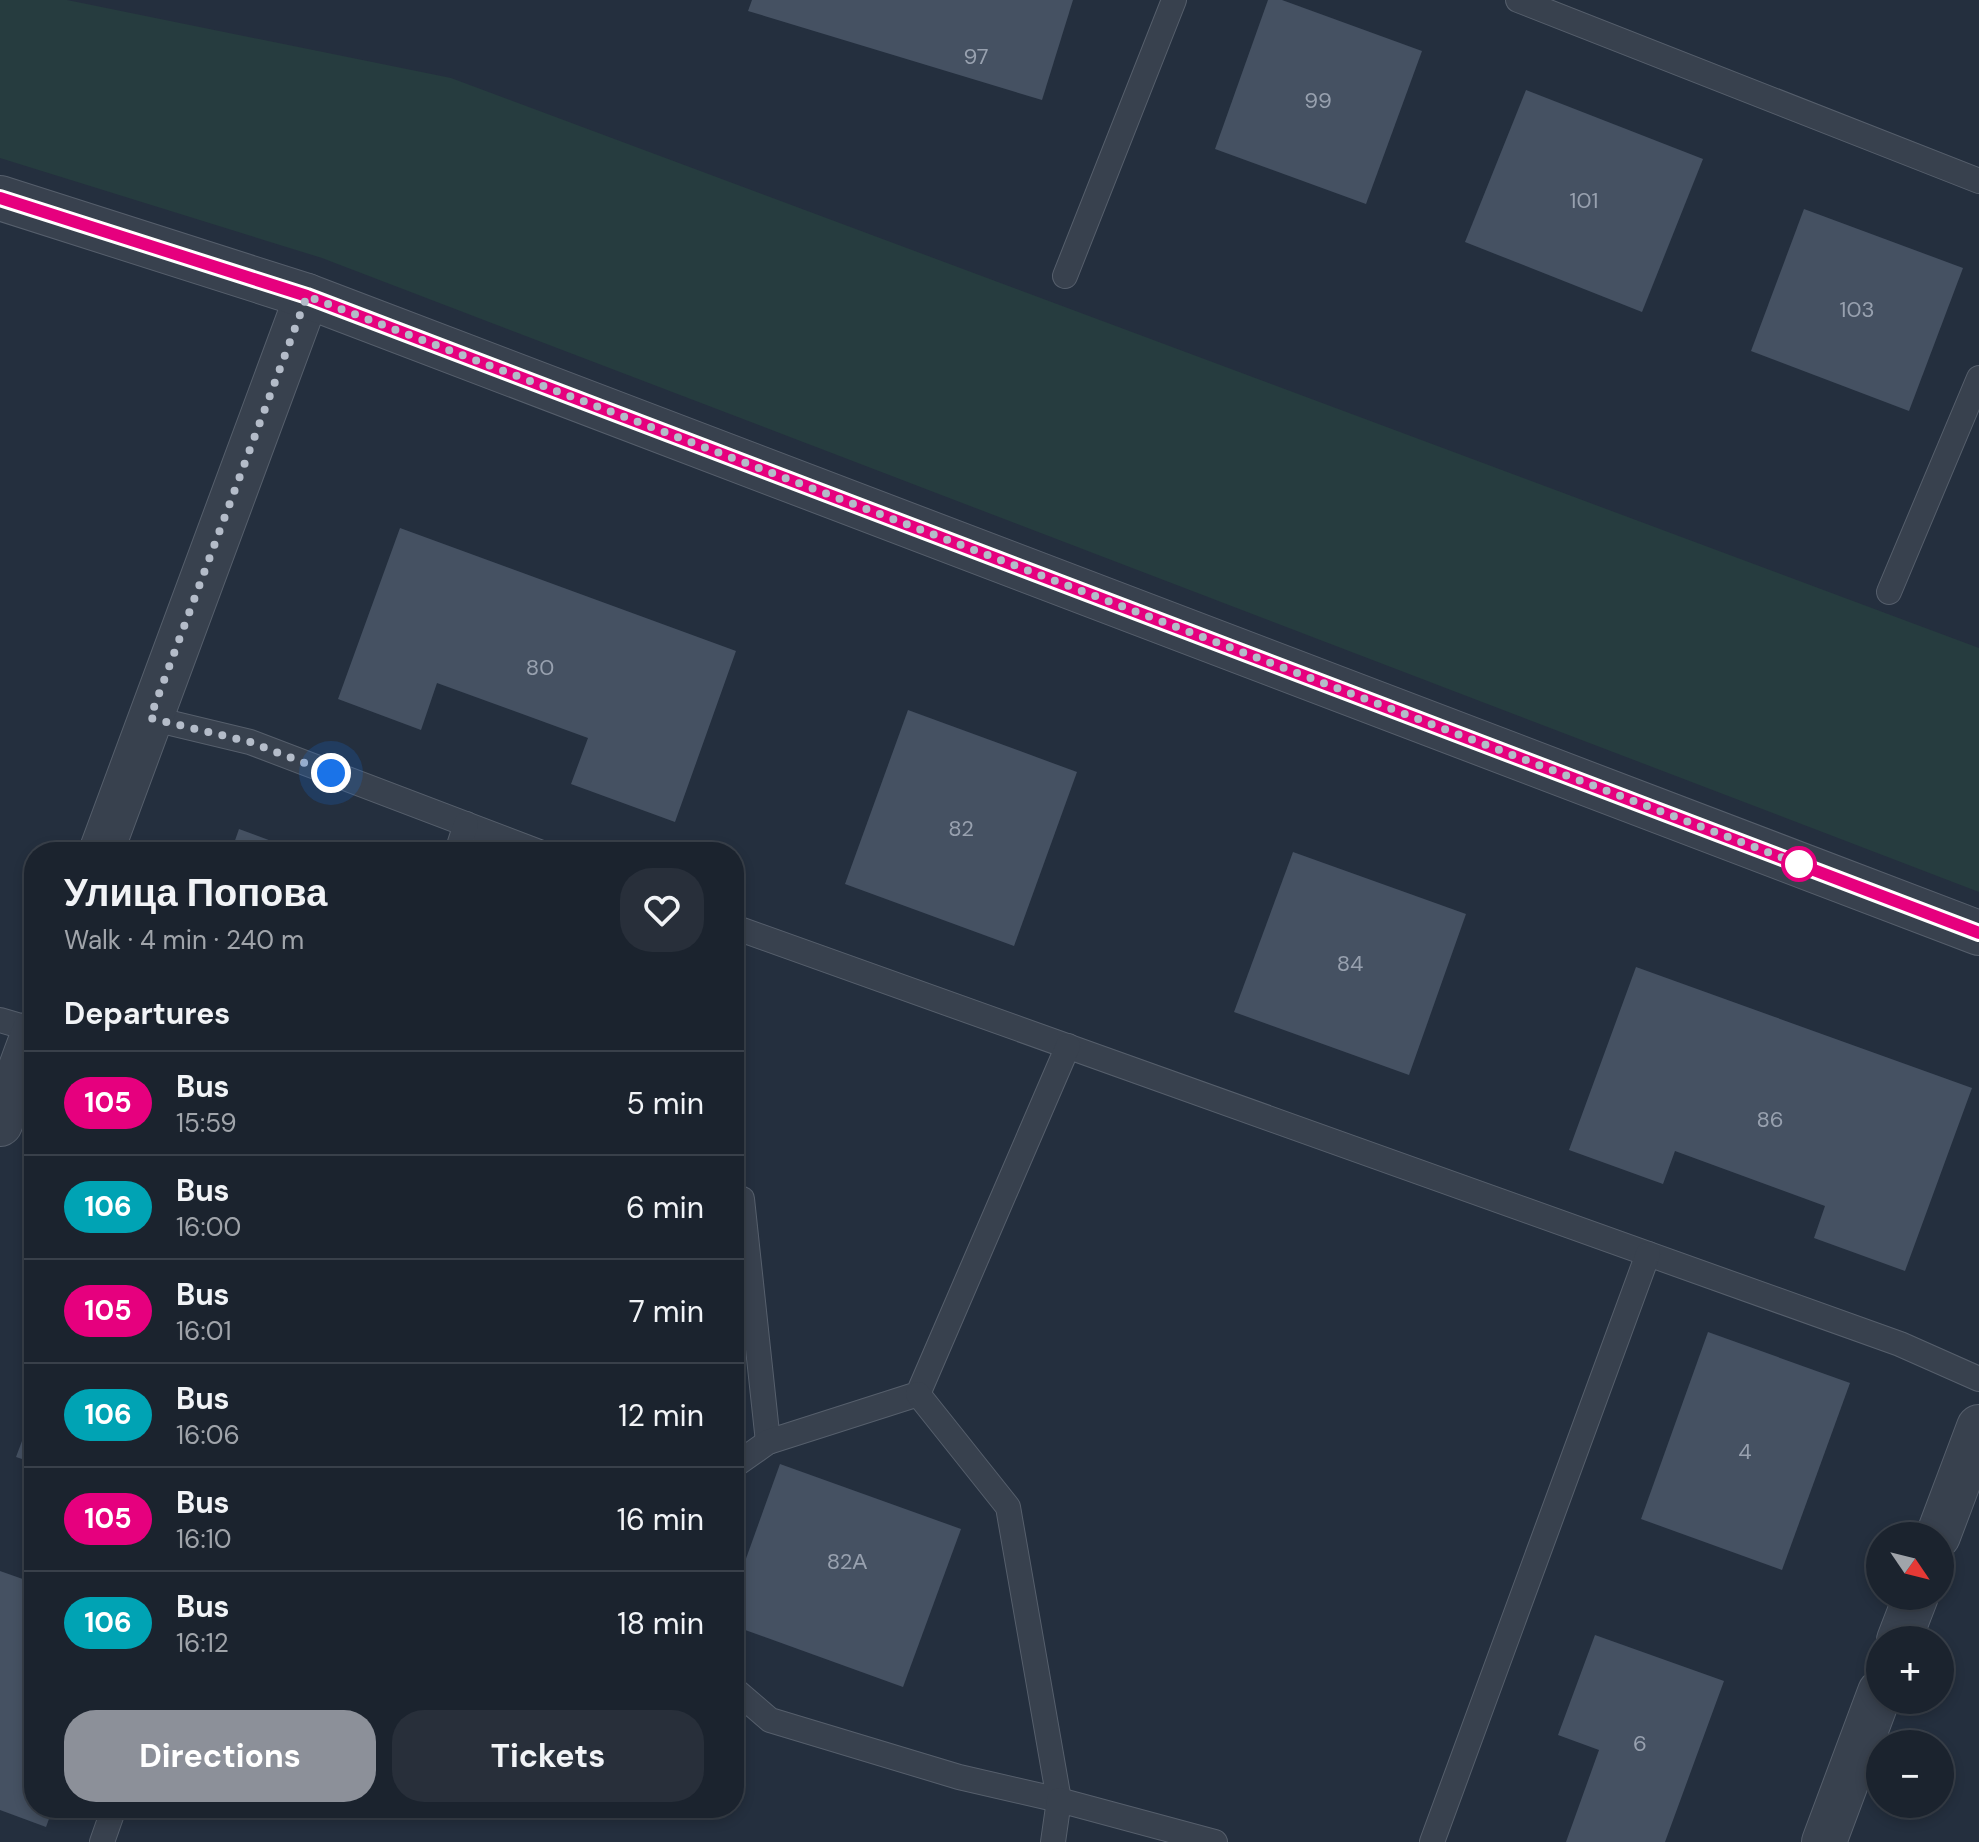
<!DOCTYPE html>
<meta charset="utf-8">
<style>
:root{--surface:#1b232e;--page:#282f3a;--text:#f1f3f6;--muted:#a0a4aa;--line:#39404a;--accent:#8c9099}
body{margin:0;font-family:"DM Sans",sans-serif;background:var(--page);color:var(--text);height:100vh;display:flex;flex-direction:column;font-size:30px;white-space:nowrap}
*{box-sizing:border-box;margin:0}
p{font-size:26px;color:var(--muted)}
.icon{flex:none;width:44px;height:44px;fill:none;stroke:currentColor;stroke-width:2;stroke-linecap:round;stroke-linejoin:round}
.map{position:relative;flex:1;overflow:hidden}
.side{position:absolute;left:24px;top:842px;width:720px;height:976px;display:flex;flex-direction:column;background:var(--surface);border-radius:32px;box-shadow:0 4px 12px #0003,0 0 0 2px var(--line)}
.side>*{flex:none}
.badge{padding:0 16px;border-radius:26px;font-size:28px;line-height:52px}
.needle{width:52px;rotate:125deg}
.fabs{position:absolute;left:1866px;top:1522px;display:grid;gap:16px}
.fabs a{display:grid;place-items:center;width:88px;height:88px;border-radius:50%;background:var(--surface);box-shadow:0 4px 12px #0003,0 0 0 2px var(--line);font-size:40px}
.you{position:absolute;width:40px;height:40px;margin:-20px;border:6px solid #fff;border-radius:50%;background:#1a73e8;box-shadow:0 0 0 12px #1a73e833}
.map>.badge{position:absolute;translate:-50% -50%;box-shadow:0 0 0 4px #fff}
h2{padding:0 40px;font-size:30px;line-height:72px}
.round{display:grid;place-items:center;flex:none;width:84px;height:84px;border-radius:32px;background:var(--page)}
.overview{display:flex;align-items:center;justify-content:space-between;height:136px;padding:0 40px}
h1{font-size:38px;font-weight:700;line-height:60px}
.action{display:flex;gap:16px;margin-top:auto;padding:16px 40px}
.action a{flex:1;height:92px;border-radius:32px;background:var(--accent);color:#fff;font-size:32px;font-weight:700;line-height:92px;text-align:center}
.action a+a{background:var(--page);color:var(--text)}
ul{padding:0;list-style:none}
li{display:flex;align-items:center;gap:24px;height:104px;padding:0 40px;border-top:2px solid var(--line)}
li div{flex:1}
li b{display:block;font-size:30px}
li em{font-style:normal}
li .badge{min-width:88px;font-weight:700;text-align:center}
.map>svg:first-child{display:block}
</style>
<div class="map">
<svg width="1979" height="1842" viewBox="0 0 1979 1842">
<rect width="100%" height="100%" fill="#242f3e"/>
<path fill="#263c3f" d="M 0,0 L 67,0 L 451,78 L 1979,648 L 1979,892 L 322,258 L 0,158 Z"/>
<g fill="#455162">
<path d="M 752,0 L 1073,0 L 1042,100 L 748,11 Z"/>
<path d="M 1268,0 L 1282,0 L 1422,51 L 1366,204 L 1215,149 Z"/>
<path d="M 1526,90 L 1703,159 L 1642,312 L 1465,242 Z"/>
<path d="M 1804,209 L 1963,268 L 1909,411 L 1751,351 Z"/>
<path d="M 400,528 L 736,651 L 675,822 L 571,784 L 588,738 L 437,683 L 421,730 L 338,699 Z"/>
<path d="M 908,710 L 1077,772 L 1014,946 L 845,884 Z"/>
<path d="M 239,829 L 301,852 L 231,852 Z"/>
<path d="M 1293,852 L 1466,914 L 1409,1075 L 1234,1012 Z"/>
<path d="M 1636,967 L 1972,1088 L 1905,1271 L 1814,1238 L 1825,1206 L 1675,1151 L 1663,1184 L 1569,1150 Z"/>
<path d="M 1708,1332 L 1850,1383 L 1782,1570 L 1641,1519 Z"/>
<path d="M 34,1409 L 34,1463 L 16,1457 Z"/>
<path d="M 780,1464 L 961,1529 L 903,1687 L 734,1626 L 734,1592 Z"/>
<path d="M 0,1571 L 34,1583 L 34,1808 L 53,1808 L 46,1827 L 0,1810 Z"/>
<path d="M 1595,1635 L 1724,1681 L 1665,1842 L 1566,1842 L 1599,1750 L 1558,1735 Z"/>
</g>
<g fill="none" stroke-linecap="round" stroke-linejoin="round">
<defs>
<g id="service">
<path d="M 1518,0 L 1979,181"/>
<path d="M 1065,276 L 1174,0"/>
<path d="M 1889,592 L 1979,378"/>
<path d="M 150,718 L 250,742 L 539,852"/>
<path d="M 457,852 L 466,824"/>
<path d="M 734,927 L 1900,1344 L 1979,1379"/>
<path d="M 0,1020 L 34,1030"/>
<path d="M 734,1196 L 742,1199 L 768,1442"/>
<path d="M 734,1466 L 768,1442 L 918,1394 L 1068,1046"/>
<path d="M 734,1689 L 770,1720 L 959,1777 L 1059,1800 L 1008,1507 L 918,1394"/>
<path d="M 102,1842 L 114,1808"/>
<path d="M 1053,1842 L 1059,1800 L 1215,1842"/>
<path d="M 1432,1842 L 1648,1254"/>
</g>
<g id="minor">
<path d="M 101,852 L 307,296"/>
<path d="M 0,1124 L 34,1032"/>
<path d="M 1938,1536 L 1979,1427"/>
<path d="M 1899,1640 L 1916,1596"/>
<path d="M 1824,1842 L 1880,1692"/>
</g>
<path id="tertiary" d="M 0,198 L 307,296 L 1979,933"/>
</defs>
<use href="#service" stroke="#565f6c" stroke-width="26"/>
<use href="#minor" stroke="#565f6c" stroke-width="46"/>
<use href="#tertiary" stroke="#565f6c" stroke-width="46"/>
<use href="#service" stroke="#38414e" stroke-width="24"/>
<use href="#minor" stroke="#38414e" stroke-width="44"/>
<use href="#tertiary" stroke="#38414e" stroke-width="44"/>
</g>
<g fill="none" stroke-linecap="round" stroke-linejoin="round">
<defs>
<path id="line" d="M 0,198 L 307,296 L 1979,933"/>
</defs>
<use href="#line" stroke="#fff" stroke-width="18"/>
<use href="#line" stroke="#e6007e" stroke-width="12"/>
<path stroke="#b4bcc9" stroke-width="8" stroke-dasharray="0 14.4" d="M 331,773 L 250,742 L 150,718 L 307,296 L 1799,864"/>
</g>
<circle fill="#fff" stroke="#e6007e" stroke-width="4" cx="1799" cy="864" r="16"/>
<g text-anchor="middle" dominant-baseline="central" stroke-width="6" stroke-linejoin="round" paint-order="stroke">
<g font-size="22" fill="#98a1af">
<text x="976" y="56">97</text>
<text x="1318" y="100">99</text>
<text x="1584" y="200">101</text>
<text x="1857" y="309">103</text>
<text x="540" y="667">80</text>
<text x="961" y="828">82</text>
<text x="1350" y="963">84</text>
<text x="1770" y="1119">86</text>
<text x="1745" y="1451">4</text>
<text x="847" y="1561">82А</text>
<text x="1640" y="1743">6</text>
</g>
</g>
</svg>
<div class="fabs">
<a><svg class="needle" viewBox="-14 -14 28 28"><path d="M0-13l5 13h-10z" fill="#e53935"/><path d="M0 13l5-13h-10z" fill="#a0a4aa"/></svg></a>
<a>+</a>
<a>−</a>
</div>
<div class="you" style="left:331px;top:773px"></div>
<section class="side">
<div class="overview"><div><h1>Улица Попова</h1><p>Walk · 4 min · 240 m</p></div><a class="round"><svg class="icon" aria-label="heart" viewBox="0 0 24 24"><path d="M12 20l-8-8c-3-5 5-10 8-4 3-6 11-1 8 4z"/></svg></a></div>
<h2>Departures</h2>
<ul>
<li><span class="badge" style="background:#e6007e;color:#fff">105</span><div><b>Bus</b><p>15:59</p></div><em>5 min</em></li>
<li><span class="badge" style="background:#00a3b4;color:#fff">106</span><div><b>Bus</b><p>16:00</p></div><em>6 min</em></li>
<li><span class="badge" style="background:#e6007e;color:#fff">105</span><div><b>Bus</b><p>16:01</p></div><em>7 min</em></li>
<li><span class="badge" style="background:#00a3b4;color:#fff">106</span><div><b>Bus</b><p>16:06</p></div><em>12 min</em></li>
<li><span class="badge" style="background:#e6007e;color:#fff">105</span><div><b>Bus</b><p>16:10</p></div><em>16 min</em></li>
<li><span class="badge" style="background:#00a3b4;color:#fff">106</span><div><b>Bus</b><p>16:12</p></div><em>18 min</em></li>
</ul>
<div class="action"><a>Directions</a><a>Tickets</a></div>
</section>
</div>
